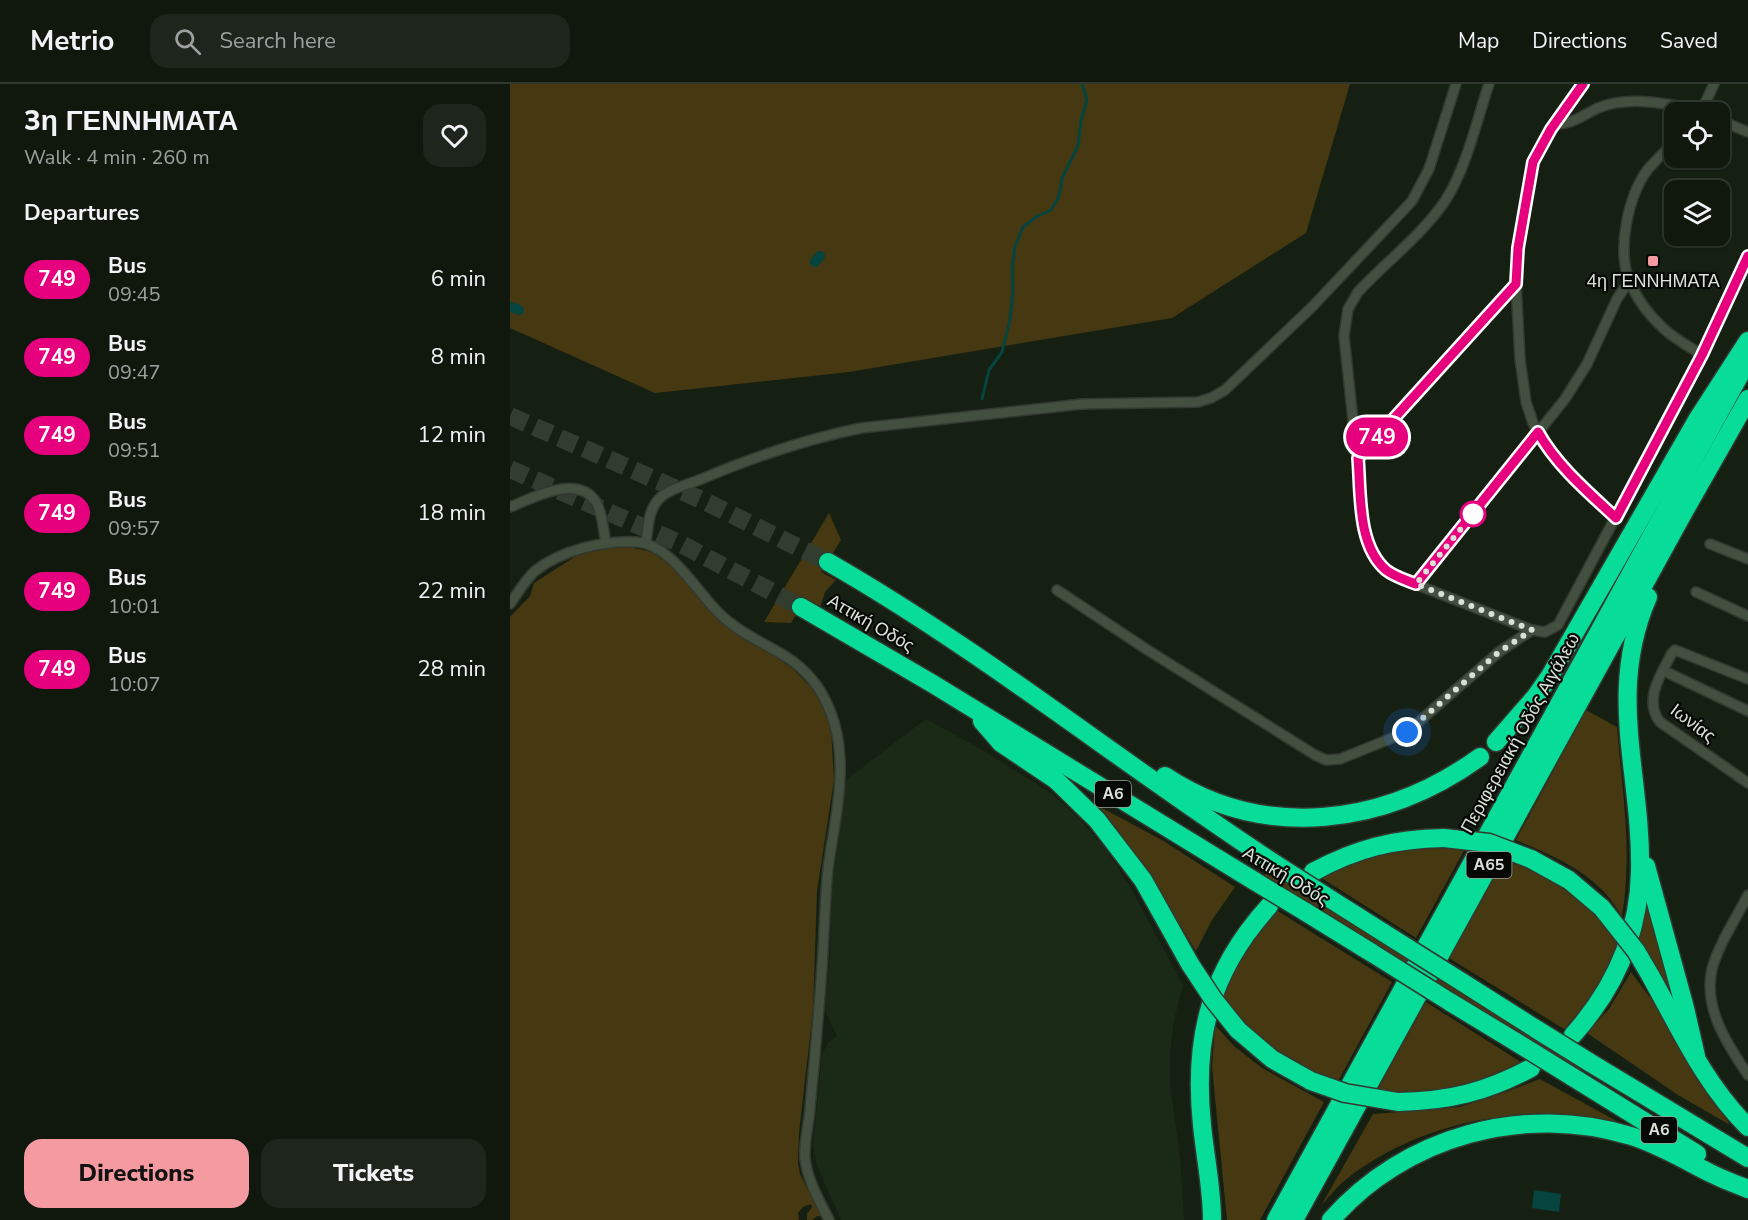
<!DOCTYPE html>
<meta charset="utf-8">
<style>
:root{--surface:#10180e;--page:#1e251c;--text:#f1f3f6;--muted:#9ca09e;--line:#30372e;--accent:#f49aa0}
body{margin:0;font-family:"Nunito Sans",sans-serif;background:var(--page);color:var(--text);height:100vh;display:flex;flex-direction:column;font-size:22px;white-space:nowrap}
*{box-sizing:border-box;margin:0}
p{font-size:20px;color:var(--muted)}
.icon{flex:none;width:33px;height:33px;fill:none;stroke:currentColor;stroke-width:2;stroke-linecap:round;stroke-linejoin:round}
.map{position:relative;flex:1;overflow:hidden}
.drawer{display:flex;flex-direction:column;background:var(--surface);width:510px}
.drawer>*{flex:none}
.badge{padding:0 12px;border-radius:20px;font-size:21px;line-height:39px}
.controls{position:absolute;left:1154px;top:18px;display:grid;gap:12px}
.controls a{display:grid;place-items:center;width:66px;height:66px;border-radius:12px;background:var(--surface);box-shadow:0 2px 4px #0004,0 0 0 2px var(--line);font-size:30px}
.you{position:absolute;width:30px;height:30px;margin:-15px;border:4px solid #fff;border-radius:50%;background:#1a73e8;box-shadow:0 0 0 9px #1a73e833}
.map>.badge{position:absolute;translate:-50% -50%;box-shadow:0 0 0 3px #fff}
h2{padding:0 24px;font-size:22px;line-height:54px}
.round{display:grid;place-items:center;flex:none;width:63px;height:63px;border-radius:18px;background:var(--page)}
.headline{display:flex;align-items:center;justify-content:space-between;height:102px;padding:0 24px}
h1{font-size:28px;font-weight:800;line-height:45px}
.primary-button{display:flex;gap:12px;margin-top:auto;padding:12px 24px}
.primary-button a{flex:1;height:69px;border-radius:18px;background:var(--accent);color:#111;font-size:24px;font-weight:800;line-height:69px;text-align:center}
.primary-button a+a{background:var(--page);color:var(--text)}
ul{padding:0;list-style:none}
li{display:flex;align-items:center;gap:18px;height:78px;padding:0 24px}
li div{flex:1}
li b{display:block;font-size:22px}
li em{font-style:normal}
li .badge{min-width:66px;font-weight:700;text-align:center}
header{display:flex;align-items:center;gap:36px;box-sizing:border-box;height:84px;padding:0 30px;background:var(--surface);border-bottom:2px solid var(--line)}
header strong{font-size:28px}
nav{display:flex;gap:33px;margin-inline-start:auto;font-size:21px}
.search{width:420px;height:54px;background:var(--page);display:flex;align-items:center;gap:15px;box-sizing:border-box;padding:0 21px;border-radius:18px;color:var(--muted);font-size:22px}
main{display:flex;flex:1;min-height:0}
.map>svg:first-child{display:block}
</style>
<header>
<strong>Metrio</strong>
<div class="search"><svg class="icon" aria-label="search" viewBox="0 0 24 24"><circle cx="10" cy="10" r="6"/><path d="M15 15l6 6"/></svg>Search here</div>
<nav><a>Map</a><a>Directions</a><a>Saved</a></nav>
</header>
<main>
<section class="drawer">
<div class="headline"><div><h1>3η ΓΕΝΝΗΜΑΤΑ</h1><p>Walk · 4 min · 260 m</p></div><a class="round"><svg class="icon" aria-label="heart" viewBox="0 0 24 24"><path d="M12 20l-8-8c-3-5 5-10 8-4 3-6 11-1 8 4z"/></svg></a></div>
<h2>Departures</h2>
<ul>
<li><span class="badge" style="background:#e6007e;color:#fff">749</span><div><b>Bus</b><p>09:45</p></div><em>6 min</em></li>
<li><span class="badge" style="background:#e6007e;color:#fff">749</span><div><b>Bus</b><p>09:47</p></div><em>8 min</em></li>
<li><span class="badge" style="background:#e6007e;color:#fff">749</span><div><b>Bus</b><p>09:51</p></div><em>12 min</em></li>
<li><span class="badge" style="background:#e6007e;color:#fff">749</span><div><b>Bus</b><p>09:57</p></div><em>18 min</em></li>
<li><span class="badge" style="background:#e6007e;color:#fff">749</span><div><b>Bus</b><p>10:01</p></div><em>22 min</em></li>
<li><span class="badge" style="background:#e6007e;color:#fff">749</span><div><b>Bus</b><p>10:07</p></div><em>28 min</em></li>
</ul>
<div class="primary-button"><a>Directions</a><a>Tickets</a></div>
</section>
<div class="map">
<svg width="1238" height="1136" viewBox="0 0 1238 1136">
<rect width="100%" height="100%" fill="#152012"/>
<path fill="#1b2a16" d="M 416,635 L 471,665 L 542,710 L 568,733 L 595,764 L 620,803 L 673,901 L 664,936 L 660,969 L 660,1002 L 670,1073 L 674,1136 L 331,1136 L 307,1082 L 303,1061 L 312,970 L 318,959 L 327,952 L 315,926 L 320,866 L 321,811 L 336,696 Z"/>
<g fill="#463810">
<path d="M 0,0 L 840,0 L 796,149 L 662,234 L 339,288 L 145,309 L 0,244 Z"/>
<path d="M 319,429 L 331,456 L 311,488 L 326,496 L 315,508 L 310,523 L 295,515 L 281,539 L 254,538 Z"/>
<path d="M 110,461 L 151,470 L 149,474 L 161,480 L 200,526 L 283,585 L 302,604 L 315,627 L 321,645 L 324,696 L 307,807 L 303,926 L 289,1049 L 288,1079 L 290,1090 L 312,1133 L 307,1132 L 302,1136 L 297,1136 L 297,1130 L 302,1123 L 301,1120 L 293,1123 L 288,1129 L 289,1136 L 0,1136 L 0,533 L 20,512 L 24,499 L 66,472 L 66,470 L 74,466 Z"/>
<path d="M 1076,626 L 1107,643 C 1112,706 1123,769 1112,832 C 1106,824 1100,813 1092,806 C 1069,782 1036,769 1006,756 Z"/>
<path d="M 590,723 L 652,756 L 725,803 L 702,836 L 686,867 L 636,788 Z"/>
<path d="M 929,761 L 956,763 L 906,854 L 810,793 L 867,768 Z"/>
<path d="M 995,772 C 1041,791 1079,819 1109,857 C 1096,891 1079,919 1054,945 L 939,874 Z"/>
<path d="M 759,787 L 1072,984 L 1068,987 L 753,792 Z"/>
<path d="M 1138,816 L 1166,920 L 1128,857 Z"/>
<path d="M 766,826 L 882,898 L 827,999 C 776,978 744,955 710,912 L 733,866 Z"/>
<path d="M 1121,888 L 1147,923 L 1220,1041 L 1168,1011 L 1077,949 L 1099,925 Z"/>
<path d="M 916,918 L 1014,980 L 957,1003 L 897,1011 L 866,1008 Z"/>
<path d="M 705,941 L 724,962 L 752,984 L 814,1018 L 750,1136 L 717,1136 L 702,983 Z"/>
<path d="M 1030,995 L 1121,1045 C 1104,1041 1086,1034 1068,1032 C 986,1024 897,1045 833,1098 C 825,1105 818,1114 811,1122 L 863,1030 L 950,1023 L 996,1008 Z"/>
</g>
<path fill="#05443f" d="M 1024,1106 L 1051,1110 L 1049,1128 L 1022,1124 Z"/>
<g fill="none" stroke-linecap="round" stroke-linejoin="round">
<path stroke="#05443f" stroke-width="3" d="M 472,315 L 479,286 L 492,268 L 500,236 L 503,207 L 502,185 L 505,163 L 513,143 L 526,133 L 541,126 L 549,112 L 552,94 L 568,62 L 571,36 L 577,16 L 572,0"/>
<g stroke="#05443f" stroke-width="10">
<path d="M 305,178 L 310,172"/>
<path d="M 1,223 L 9,226"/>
</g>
<g stroke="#323d30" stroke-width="18" stroke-dasharray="18 9" stroke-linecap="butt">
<path d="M 0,332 L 194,417 L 318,478"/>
<path d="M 0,385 L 171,460 L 291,523"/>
</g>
<defs>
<g id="minor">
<path d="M 979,0 C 966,38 957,83 935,117 C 911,152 877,177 848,208 L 838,225 L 834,252 L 855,449 C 860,467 868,479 882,491 L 1022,546 L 1035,548 L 1048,541 L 1192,271 L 1238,172"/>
<path d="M 1073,0 L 1041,45 L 1023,78 L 1007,179 L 1006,200 L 1010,275 L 1016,318 L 1023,339 L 1034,358 L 1066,397 L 1106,434"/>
<path d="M 1191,28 L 1204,0"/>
<path d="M 1209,36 L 1238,48"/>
<path d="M 1044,40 C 1062,41 1073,31 1088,24 C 1119,11 1160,19 1191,28"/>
<path d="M 1164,59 C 1155,67 1146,76 1138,85 C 1118,112 1107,165 1119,196 C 1126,214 1140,232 1154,245 C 1165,255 1180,263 1192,271"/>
<path d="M 848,374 L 1006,200"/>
<path d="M 0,423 C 23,414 68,389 86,418 C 93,430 93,446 96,459"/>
<path d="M 136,459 C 138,444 138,424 151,413 C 161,404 177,401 189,396 C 241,374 296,355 351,344 L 572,320 L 688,318 L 701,314 L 715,306 L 803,222 L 902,117 L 919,85 L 946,0"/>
<path d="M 1200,460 L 1238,475"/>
<path d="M 906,500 L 1055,315 L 1077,280 L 1107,215 L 1119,197"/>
<path d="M 547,506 L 636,565 L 805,671 L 816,676 L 830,675 L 897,648 L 989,568 L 1022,546"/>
<path d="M 1186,508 L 1238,532"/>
<path d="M 0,520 C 8,509 15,496 25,487 C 51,466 95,456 127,458 C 163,461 188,511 213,533 C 246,563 283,565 309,605 C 343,658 328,719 319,777 C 315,806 315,836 313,866 C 311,905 307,944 304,982 C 302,999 301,1017 299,1034 C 297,1048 294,1061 295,1075 C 298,1097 309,1116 319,1136"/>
<path d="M 1154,587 L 1238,627"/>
<path d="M 1238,595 L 1165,566 L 1162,569 C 1151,590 1133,616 1150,638 L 1238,699"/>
<path d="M 1238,811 C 1227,833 1208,861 1202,885 C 1193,924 1217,960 1238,991"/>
</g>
<g id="motorway">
<path d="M 318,478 C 475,568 616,683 767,781"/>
<path d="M 291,523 L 423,600 L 746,798"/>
<path d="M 472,637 L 491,659 L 546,696 L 587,736 L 633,796 L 680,880"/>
<path d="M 986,658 L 1026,612 L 1040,592 L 1187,336 L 1238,257"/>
<path d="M 655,692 C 755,758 876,741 970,673"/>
<path d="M 1021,775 L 1059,796 L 1092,824"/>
<path d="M 1136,782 L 1175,924 L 1186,972"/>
<path d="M 803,788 C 847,764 884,755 934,754"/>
<path d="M 814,811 L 874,849"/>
<path d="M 794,827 L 862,869"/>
<path d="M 1140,891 C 1169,943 1195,1001 1238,1043"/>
<path d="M 952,898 L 1026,945"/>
<path d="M 940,918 L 1006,958"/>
<path d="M 728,946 L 762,975 L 801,997"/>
<path d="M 1063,951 C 1105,904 1129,850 1130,787 C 1132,689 1096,610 1138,513"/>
<path d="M 1079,978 L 1238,1074"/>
<path d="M 1061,992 L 1187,1070"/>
<path d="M 888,1018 C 939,1017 976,1008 1021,984"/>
<path d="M 702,1136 C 702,1104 695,1072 692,1041 C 683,954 700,887 759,822"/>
<path d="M 766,1136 L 1238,276"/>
<path d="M 784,1136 L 1175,426 L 1238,315"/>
<path d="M 821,1136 C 894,1052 1015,1019 1121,1052 C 1150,1061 1174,1076 1200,1089 C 1212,1095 1225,1100 1238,1105"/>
</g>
</defs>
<use href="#minor" stroke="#323930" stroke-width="12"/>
<use href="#motorway" stroke="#323930" stroke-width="21"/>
<use href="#minor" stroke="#434f3f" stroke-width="9"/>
<use href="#motorway" stroke="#07dc98" stroke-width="18"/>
<defs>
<g id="motorway-bridge">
<path d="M 934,754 L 979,759 L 1021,775"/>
<path d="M 767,781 L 814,811"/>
<path d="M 746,798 L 794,827"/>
<path d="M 1092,824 L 1126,867 L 1140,891"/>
<path d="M 874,849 L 952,898"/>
<path d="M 862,869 L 940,918"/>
<path d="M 680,880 L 703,915 L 728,946"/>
<path d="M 1026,945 L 1079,978"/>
<path d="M 1006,958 L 1061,992"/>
<path d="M 801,997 L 835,1009 L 888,1018"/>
</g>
</defs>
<use href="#motorway-bridge" stroke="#323930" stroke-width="21" stroke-linecap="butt"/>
<use href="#motorway-bridge" stroke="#07dc98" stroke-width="18"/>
</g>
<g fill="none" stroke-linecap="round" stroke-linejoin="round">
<defs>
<path id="line" d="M 1073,0 L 1041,45 L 1023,78 L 1008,164 L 1006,200 L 848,374 C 851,409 847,461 876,486 C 885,493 896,496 906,500 L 1028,348 C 1047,382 1078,408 1106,434 L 1192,271 L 1238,172"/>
</defs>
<use href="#line" stroke="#fff" stroke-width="14"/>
<use href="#line" stroke="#e6007e" stroke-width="9"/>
<path stroke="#d9e1d7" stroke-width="6" stroke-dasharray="0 10.8" d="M 897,648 L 989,568 L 1022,546 L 906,500 L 963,430"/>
</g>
<rect fill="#f49aa0" stroke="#050804" stroke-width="2" x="1137" y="171" width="12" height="12" rx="3"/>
<circle fill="#fff" stroke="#e6007e" stroke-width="3" cx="963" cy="430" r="12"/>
<g text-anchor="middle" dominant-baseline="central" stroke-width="4.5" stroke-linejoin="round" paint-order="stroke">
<g fill="#050804" stroke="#99a098" stroke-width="1.5">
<rect x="585" y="697" width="36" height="26" rx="4.5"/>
<rect x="956.5" y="768" width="45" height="26" rx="4.5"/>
<rect x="1131" y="1033" width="36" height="26" rx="4.5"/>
</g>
<g font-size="16" font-weight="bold" fill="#d9e1d7">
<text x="603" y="710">Α6</text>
<text x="979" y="781">Α65</text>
<text x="1149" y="1046">Α6</text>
</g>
<g font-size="18" fill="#d9e1d7" stroke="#050804">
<text x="1143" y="197">4η ΓΕΝΝΗΜΑΤΑ</text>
</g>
<g font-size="18" fill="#d9e1d7" stroke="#050804">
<text transform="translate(361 539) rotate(30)">Αττική Οδός</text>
<text transform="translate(1183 639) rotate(37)">Ιωνίας</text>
<text transform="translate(1010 649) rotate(-61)">Περιφερειακή Οδός Αιγάλεω</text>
<text transform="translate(776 792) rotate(31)">Αττική Οδός</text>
</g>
</g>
</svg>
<div class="controls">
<a><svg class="icon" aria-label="locate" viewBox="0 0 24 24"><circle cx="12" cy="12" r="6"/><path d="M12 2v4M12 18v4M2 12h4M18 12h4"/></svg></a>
<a><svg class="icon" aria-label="layers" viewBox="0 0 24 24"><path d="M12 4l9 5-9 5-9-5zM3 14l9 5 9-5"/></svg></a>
</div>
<div class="you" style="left:897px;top:648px"></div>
<b class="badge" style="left:867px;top:353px;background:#e6007e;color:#fff">749</b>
</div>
</main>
